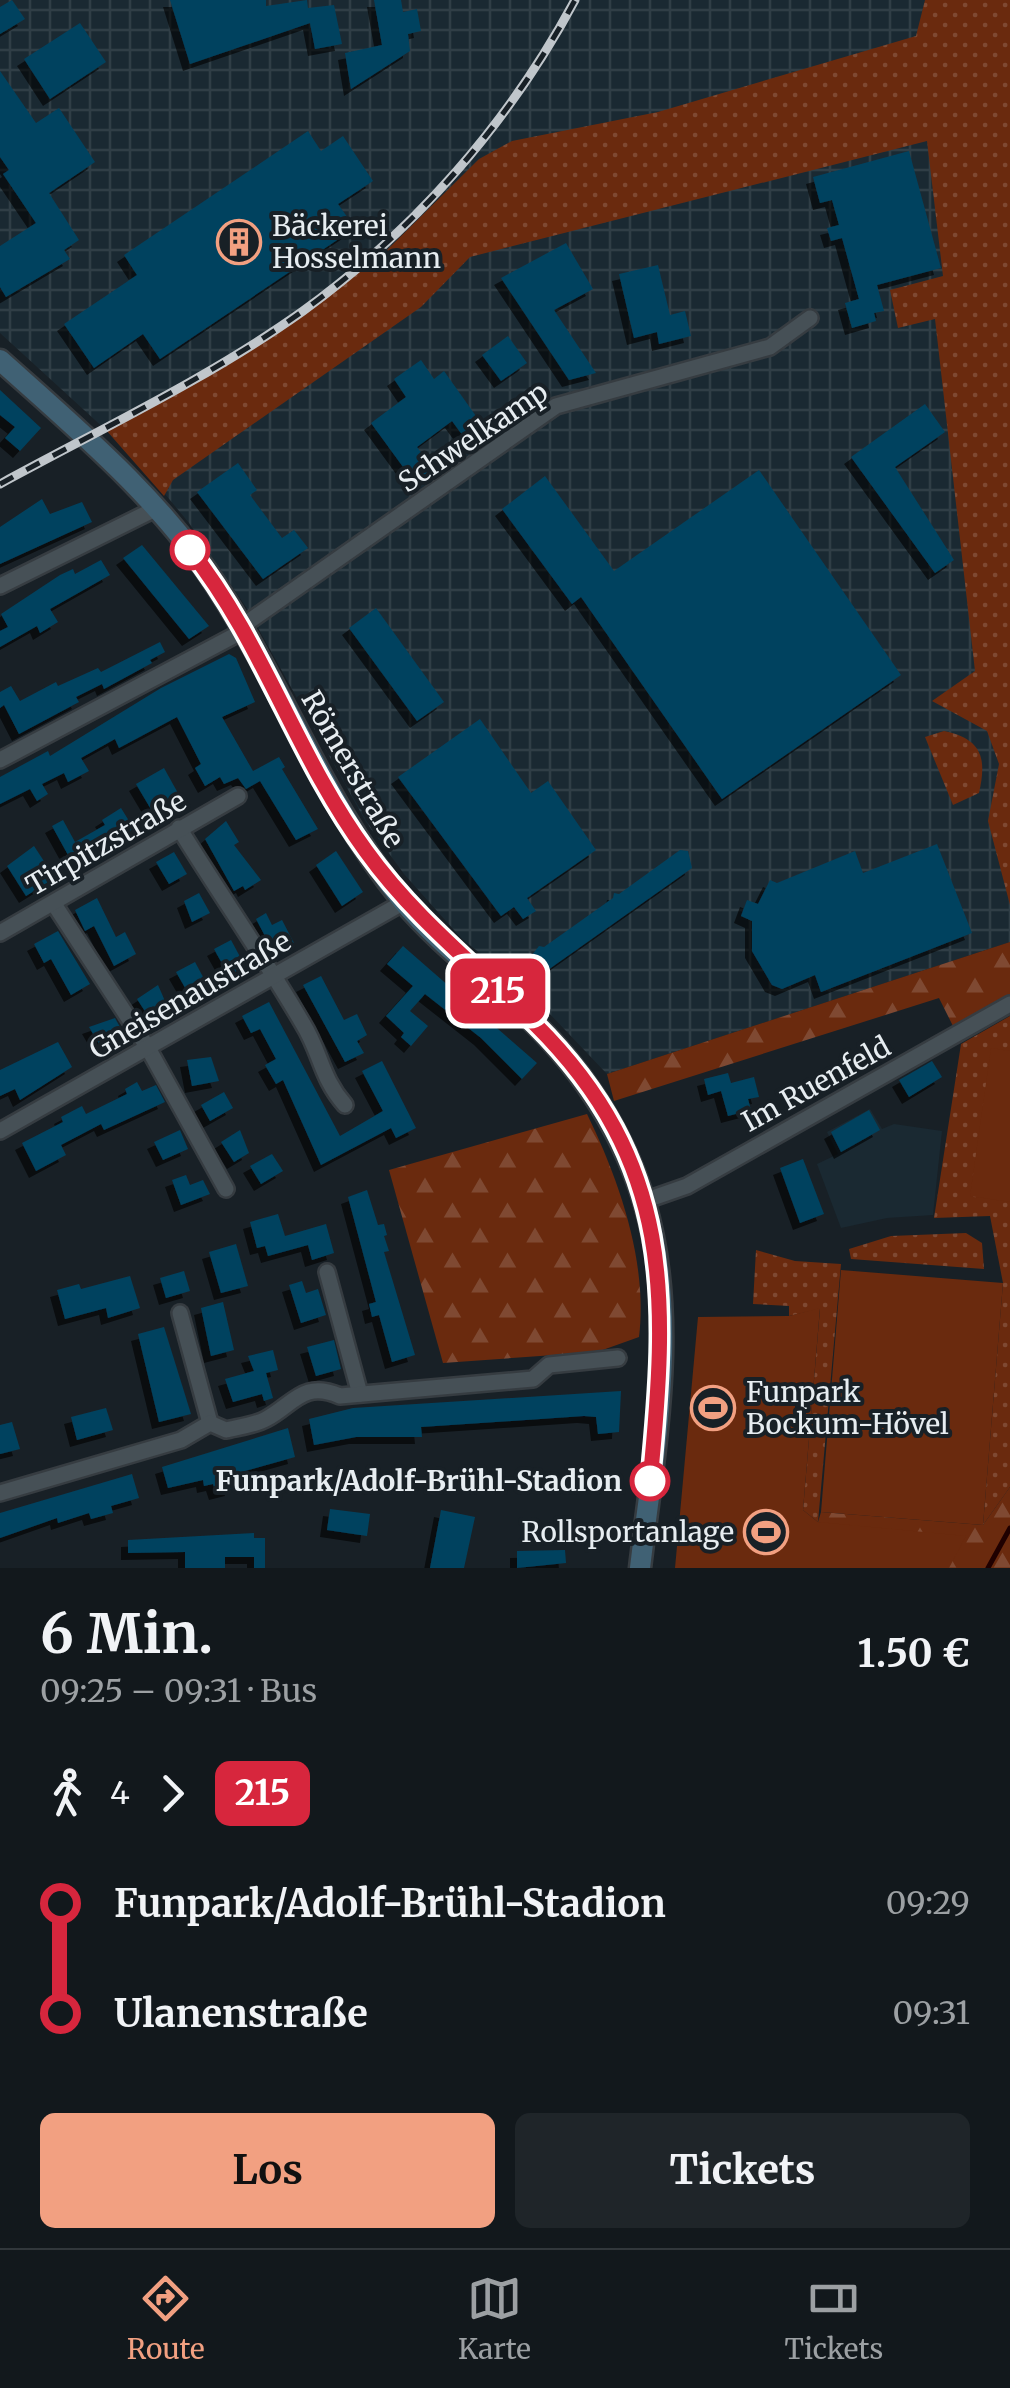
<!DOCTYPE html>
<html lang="de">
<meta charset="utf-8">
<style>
:root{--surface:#12181c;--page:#1f2529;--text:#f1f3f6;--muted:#9ca0a3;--line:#31373b;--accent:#f2a081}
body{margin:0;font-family:Merriweather,serif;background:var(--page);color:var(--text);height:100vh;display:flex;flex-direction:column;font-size:38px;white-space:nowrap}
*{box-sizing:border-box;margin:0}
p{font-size:32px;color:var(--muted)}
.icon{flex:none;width:55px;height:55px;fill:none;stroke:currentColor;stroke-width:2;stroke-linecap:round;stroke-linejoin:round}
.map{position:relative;height:1568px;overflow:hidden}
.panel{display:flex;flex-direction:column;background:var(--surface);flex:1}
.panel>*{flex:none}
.badge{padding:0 20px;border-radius:15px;font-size:35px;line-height:65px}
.map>.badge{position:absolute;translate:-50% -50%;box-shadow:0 0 0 5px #fff}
.legs{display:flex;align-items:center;gap:15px;height:110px;padding:0 40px;font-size:32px}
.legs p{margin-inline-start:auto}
.headline{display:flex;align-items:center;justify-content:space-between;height:170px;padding:0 40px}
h1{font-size:55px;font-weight:700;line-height:75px}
.action{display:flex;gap:20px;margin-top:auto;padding:20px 40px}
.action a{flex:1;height:115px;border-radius:15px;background:var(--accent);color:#111;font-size:40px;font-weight:700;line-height:115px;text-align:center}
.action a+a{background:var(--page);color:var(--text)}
ul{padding:0 40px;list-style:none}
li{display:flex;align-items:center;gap:35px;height:110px;font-size:38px}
li i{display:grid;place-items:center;width:15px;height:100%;margin:0 12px;background:currentColor}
li i::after{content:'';width:25px;height:25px;margin:-12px;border:8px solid;border-radius:50%;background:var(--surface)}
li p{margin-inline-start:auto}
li:first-child i{background:linear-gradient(#0000 50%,currentColor 0)}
li:last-child i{background:linear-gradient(currentColor 50%,#0000 0)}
.menu{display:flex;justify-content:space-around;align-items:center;height:140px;border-top:2px solid var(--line);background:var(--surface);font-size:28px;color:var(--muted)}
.menu a{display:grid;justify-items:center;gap:5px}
.menu .selected{color:var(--accent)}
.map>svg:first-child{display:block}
</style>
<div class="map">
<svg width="1010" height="1568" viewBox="0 0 1010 1568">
<defs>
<pattern id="industrial-grid" width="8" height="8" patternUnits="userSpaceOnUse" patternTransform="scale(2.5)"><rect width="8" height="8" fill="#1a2932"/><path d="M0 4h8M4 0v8" fill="none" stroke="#303e46"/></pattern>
<pattern id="grass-dots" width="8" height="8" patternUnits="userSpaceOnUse" patternTransform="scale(2.5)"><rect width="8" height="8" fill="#6a2a0e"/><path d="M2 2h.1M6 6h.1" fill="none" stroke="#7f4932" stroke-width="1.8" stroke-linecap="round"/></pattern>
<pattern id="forest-firs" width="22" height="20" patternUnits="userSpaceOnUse" patternTransform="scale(2.5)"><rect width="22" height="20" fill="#6a2a0e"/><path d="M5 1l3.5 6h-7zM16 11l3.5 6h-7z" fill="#7f4932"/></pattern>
<filter id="shadow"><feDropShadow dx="-7" dy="7" stdDeviation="0" flood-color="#0009"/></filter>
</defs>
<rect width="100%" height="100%" fill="#182026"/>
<path fill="#1a2932" d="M 870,1109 L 882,1129 L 894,1124 L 942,1131 L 933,1215 L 887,1218 L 841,1228 L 817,1164 L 838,1154 L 827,1132 Z"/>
<path fill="url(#industrial-grid)" d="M 0,0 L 925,0 L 917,36 L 1010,861 L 1010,942 L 607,1074 L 528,991 L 462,939 L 404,874 L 366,822 L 248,610 L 189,523 L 131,453 L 0,333 Z"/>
<g fill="url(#grass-dots)">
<path d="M 925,0 L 1010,0 L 1010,905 L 988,821 L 999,764 L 987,731 L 932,701 L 975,671 L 935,319 L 898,328 L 890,290 L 943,276 L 927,141 L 470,257 L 421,307 L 173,480 L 164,496 L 106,430 L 253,348 L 302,315 L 386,251 L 479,159 L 512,141 L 658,112 L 916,36 Z"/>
<path d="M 944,731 C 982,739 987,758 979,793 L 953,805 L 925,737 Z"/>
<path d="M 1010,1016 L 1010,1487 L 983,1525 L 1003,1283 L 990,1216 L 934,1218 L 961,1044 Z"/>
<path d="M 966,1233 L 982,1243 L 984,1269 L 851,1259 L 849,1249 L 891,1236 Z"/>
<path d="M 756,1250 L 795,1261 L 841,1264 L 818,1522 L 803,1510 L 820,1309 L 789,1316 L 789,1306 L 753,1304 Z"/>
</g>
<g fill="url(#forest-firs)">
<path d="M 1010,942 L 1010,995 L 953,1026 L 939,998 L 614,1101 L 607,1074 Z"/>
<path d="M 587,1114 C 619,1180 648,1262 639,1337 L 597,1352 L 443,1363 L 389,1170 Z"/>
<path d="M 1010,1487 L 1010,1568 L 948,1568 L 818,1522 L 821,1512 L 983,1525 Z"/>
</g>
<g fill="#6a2a0e">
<path d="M 991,1048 L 1010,1051 L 1010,1202 L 970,1196 Z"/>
<path d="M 841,1270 L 1003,1283 L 983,1525 L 821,1512 Z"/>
<path d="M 820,1308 L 803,1510 L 818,1522 L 966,1536 L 949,1568 L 675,1568 L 698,1317 L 789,1316 Z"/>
</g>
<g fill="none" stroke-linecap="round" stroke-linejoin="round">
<path stroke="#1f0000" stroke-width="5" d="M 988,1568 L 1010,1528"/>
</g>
<g fill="#04425f" filter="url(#shadow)">
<path d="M 12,0 L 25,19 L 0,34 L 0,7 Z"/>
<path d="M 170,0 L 266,0 L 266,6 L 307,0 L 308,8 L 334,5 L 342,44 L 315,49 L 310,23 L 190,64 Z"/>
<path d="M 374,0 L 401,0 L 403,12 L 417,9 L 421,31 L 408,34 L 410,51 L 351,89 L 345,53 L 382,45 Z"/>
<path d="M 80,23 L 106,62 L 50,99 L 24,59 Z"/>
<path d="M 0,71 L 36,123 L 59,108 L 95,162 L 49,193 L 79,240 L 64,250 L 70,259 L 6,297 L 0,287 L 0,246 L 36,223 L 3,174 L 9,170 L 0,157 Z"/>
<path d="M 308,131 L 321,151 L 343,136 L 373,181 L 338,204 L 355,228 L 160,359 L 143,334 L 94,368 L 64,324 L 137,275 L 124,255 Z"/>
<path d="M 909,151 L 941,268 L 877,285 L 884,311 L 874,313 L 876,321 L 852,328 L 845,303 L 859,299 L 842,238 L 831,241 L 827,228 L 839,225 L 832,200 L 820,203 L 813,177 Z"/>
<path d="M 566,243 L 593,289 L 554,310 L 596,373 L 569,380 L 501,278 Z"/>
<path d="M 658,265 L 670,315 L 685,311 L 691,336 L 659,344 L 657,332 L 634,338 L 619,274 Z"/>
<path d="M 508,336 L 527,363 L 501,381 L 482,355 Z"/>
<path d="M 421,360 L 434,379 L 444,371 L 488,433 L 469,444 L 452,421 L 417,447 L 433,469 L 414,482 L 371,423 L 406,397 L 394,379 Z"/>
<path d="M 0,390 L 41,428 L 20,451 L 5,438 L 15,427 L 0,415 Z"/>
<path d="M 925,404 L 945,432 L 895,467 L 954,560 L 935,573 L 851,457 Z"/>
<path d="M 238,463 L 257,490 L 250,495 L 282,538 L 294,530 L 308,548 L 263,579 L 197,492 Z"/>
<path d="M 759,470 L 901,675 L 722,799 L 581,597 L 572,604 L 502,509 L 545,476 L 614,571 Z"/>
<path d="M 42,499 L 50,514 L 82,502 L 92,522 L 0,564 L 0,527 Z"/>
<path d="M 142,545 L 209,626 L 189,639 L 123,558 Z"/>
<path d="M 101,560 L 110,575 L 50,609 L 58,622 L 40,633 L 37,626 L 0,647 L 0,631 L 8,627 L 1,614 L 60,575 L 73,569 L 75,574 Z"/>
<path d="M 376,608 L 444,702 L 417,721 L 349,628 Z"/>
<path d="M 160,642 L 165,652 L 150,660 L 152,663 L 104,689 L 102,684 L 76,697 L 79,702 L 19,734 L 4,705 L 0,708 L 0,692 L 11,686 L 20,701 L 56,682 L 58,686 L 98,668 L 101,672 Z"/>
<path d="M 229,654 L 236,658 L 255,702 L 222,717 L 253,771 L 279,757 L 285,767 L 282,769 L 318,829 L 296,840 L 260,781 L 246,789 L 238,778 L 224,784 L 220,777 L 205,786 L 195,768 L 201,764 L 177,717 L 119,748 L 115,739 L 81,758 L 89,771 L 68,782 L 64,773 L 42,784 L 48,794 L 37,801 L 30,789 L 0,804 L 0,777 L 48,751 L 50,756 L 161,688 Z"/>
<path d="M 480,719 L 531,793 L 548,781 L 596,850 L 527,898 L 536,911 L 523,919 L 514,907 L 501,916 L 398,777 Z"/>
<path d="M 164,768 L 179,795 L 152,811 L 136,784 Z"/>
<path d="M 121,808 L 134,829 L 87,850 L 90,854 L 73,864 L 52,826 L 63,820 L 75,842 L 105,825 L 102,820 Z"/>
<path d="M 226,821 L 239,842 L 234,845 L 261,880 L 245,890 L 243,886 L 234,891 L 205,839 Z"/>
<path d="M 937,844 L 972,933 L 821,992 L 815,975 L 782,989 L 772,985 L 752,951 L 752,921 L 741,916 L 747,900 L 758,904 L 770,880 L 777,883 L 855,851 L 863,873 Z"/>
<path d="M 34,846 L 55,878 L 26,896 L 7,866 Z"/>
<path d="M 680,850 L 688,851 L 692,868 L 545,972 L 535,966 L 532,955 L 539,946 L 544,947 L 613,898 L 614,893 L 619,894 Z"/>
<path d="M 336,851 L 363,892 L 342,906 L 316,865 Z"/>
<path d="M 174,852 L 187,874 L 169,884 L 156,862 Z"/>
<path d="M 199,893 L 210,913 L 192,922 L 184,901 Z"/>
<path d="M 97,898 L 116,937 L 125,932 L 136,954 L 114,966 L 94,926 L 85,931 L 75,910 Z"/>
<path d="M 266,913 L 272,925 L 282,920 L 294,943 L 274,953 L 256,919 Z"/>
<path d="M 58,931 L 90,984 L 71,995 L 51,959 L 44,963 L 34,944 Z"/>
<path d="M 231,940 L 245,966 L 229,976 L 214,949 Z"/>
<path d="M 403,946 L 537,1063 L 522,1079 L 481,1038 L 425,994 L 410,1011 L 428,1026 L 411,1046 L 401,1037 L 404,1033 L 386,1016 L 413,986 L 387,964 Z"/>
<path d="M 195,962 L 209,988 L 191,998 L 176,972 Z"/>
<path d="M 321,976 L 344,1020 L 357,1014 L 367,1035 L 357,1041 L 364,1053 L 345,1062 L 303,985 Z"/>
<path d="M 158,985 L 168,1008 L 150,1019 L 137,999 Z"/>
<path d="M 269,1002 L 340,1136 L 383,1111 L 362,1071 L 382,1061 L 416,1128 L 396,1138 L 391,1128 L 321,1165 L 283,1080 L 276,1084 L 265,1065 L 276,1059 L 260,1029 L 251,1033 L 242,1016 Z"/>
<path d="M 115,1018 L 126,1038 L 108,1048 L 104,1041 L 99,1044 L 89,1027 Z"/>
<path d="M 58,1042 L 72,1067 L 20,1100 L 15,1089 L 0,1096 L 0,1070 Z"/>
<path d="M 211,1057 L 219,1081 L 192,1086 L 187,1060 Z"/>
<path d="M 932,1061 L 942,1077 L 909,1097 L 899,1080 Z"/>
<path d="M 728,1073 L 731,1083 L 754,1077 L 759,1097 L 748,1099 L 751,1110 L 728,1116 L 721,1091 L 708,1095 L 704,1079 Z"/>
<path d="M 137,1082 L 142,1091 L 156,1085 L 165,1102 L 104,1130 L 101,1124 L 61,1145 L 66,1155 L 36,1171 L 22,1143 L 63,1122 L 61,1117 L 82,1106 L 86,1114 L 127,1094 L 125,1089 Z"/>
<path d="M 224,1092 L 233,1108 L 210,1121 L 201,1105 Z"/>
<path d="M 869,1110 L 880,1130 L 841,1152 L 831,1132 Z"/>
<path d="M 180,1130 L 188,1149 L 163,1160 L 154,1142 Z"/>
<path d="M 240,1130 L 249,1153 L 234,1162 L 221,1142 Z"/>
<path d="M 272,1154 L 283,1171 L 261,1184 L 250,1166 Z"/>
<path d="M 803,1159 L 824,1214 L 800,1223 L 780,1168 Z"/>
<path d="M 186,1175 L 190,1185 L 203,1180 L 210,1194 L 181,1205 L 172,1180 Z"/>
<path d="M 367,1190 L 378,1225 L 384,1224 L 387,1235 L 384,1236 L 389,1251 L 384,1252 L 415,1355 L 392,1362 L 379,1315 L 372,1317 L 369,1304 L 376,1302 L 348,1197 Z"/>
<path d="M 278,1214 L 285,1236 L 326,1224 L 334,1253 L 312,1260 L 308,1245 L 268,1256 L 265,1246 L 257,1248 L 250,1222 Z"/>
<path d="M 236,1244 L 248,1286 L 221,1293 L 209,1252 Z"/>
<path d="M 184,1271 L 190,1291 L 166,1298 L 160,1278 Z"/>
<path d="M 130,1276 L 140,1308 L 108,1318 L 106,1308 L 65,1319 L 57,1290 L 79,1284 L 81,1289 Z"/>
<path d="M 302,1281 L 306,1293 L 318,1289 L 326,1315 L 301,1323 L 289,1285 Z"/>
<path d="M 223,1302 L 234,1350 L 211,1356 L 201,1308 Z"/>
<path d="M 164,1327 L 191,1414 L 159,1422 L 138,1334 Z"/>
<path d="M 334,1340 L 341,1369 L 316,1376 L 307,1347 Z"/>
<path d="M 273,1350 L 278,1370 L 266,1373 L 273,1398 L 264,1401 L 262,1394 L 233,1402 L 225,1379 L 254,1371 L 248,1356 Z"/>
<path d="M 621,1391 L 619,1432 L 598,1434 L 596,1417 L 584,1416 L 421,1427 L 422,1437 L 356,1437 L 314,1445 L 309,1419 L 353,1408 Z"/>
<path d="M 106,1408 L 113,1430 L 77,1440 L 71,1417 Z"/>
<path d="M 12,1422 L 20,1449 L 0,1454 L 0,1425 Z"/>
<path d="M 288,1428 L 295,1457 L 227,1476 L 232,1489 L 216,1493 L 213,1484 L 204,1486 L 203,1480 L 168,1488 L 162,1467 Z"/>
<path d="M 132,1474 L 139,1498 L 111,1506 L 113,1513 L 91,1519 L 89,1513 L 58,1523 L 57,1518 L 0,1538 L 0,1513 Z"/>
<path d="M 330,1509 L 370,1514 L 367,1536 L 327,1530 Z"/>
<path d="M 441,1510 L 475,1517 L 464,1568 L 430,1568 Z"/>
<path d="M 254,1533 L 254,1538 L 265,1538 L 265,1568 L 254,1568 L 254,1557 L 225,1557 L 225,1568 L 185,1568 L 185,1552 L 128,1553 L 128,1540 Z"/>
<path d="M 565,1550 L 566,1563 L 517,1568 L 517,1551 Z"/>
</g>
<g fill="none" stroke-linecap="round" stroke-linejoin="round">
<defs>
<g id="street">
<path d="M 0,586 L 155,509"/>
<path d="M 241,627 L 556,406 L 770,347 L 810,318"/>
<path d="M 0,760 L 243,631"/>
<path d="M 179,828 C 219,893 264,957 303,1024 C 321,1053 321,1078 345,1105"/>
<path d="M 54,904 L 148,1048 L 226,1189"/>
<path d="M 0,933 L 238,796"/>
<path d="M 0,1131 L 404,902"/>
<path d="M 644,1201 L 687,1186 L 1010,1004"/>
<path d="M 327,1272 L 360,1394"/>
<path d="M 180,1313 L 210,1423"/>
<path d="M 0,1493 L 181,1440 L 210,1423 L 226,1430 C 239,1427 255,1425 266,1419 C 294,1404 303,1380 340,1396 L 533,1379 L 549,1365 L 618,1358"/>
</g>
<path id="secondary" d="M 0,360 C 77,429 162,500 218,588 C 284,690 325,805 402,900 C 435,940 479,973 518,1008 C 576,1060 621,1126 644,1201 C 680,1320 654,1448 640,1568"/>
</defs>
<use href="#street" stroke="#363c41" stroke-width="20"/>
<use href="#secondary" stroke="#363c41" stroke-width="25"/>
<use href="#street" stroke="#465056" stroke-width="15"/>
<use href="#secondary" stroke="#406174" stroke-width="20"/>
<defs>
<path id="rail" d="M 0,484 C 101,429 209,378 303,311 C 416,229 509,123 575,0"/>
</defs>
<use href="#rail" stroke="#c0c6cb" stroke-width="9"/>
<use href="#rail" stroke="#182026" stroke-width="5" stroke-dasharray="15" stroke-linecap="butt"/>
</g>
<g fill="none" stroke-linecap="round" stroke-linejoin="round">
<defs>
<path id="line-1" d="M 190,550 C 263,642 297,757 366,851 C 414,918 476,966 535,1024 C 675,1163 668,1299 650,1481"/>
</defs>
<use href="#line-1" stroke="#fff" stroke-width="22"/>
<use href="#line-1" stroke="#d7263d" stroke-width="15"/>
</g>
<defs>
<symbol id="building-ring" viewBox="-11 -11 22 22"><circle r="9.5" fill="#182026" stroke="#f2a081" stroke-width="1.5"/><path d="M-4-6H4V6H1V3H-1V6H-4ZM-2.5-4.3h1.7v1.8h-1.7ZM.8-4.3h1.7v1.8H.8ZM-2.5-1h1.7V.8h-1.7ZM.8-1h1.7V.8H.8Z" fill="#f2a081"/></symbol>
<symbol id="stadium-ring" viewBox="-11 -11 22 22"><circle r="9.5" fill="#182026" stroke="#f2a081" stroke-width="1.5"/><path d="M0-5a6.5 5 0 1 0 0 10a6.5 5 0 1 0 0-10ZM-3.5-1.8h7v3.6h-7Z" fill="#f2a081"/></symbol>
</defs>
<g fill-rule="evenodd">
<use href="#building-ring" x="214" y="217" width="50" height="50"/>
<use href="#stadium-ring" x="688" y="1383" width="50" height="50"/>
<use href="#stadium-ring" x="741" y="1507" width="50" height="50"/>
</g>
<g fill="#fff" stroke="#d7263d" stroke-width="5">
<circle cx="190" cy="550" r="18"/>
<circle cx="650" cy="1481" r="18"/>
</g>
<g text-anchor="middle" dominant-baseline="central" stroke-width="8" stroke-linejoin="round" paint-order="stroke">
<g font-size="28" fill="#e7edf1" stroke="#182026" text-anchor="start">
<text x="272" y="226">Bäckerei<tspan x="272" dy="32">Hosselmann</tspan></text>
<text x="746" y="1392">Funpark<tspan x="746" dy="32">Bockum-Hövel</tspan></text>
<text x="734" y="1532" text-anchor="end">Rollsportanlage</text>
</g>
<g font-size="28" fill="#e7edf1" stroke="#182026">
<text transform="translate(473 437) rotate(-34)">Schwelkamp</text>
<text transform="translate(353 769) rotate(60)">Römerstraße</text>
<text transform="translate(106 843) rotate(-30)">Tirpitzstraße</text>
<text transform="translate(190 995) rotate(-30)">Gneisenaustraße</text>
<text transform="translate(816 1084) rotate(-29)">Im Ruenfeld</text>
</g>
<g font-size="28" font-weight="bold" fill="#e7edf1" stroke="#182026" text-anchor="end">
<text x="622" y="1481">Funpark/Adolf-Brühl-Stadion</text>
</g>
</g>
</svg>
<b class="badge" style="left:498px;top:991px;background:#d7263d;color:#fff">215</b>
</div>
<section class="panel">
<div class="headline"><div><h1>6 Min.</h1><p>09:25 – 09:31 · Bus</p></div><b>1.50 €</b></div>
<div class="legs"><svg class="icon" aria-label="walk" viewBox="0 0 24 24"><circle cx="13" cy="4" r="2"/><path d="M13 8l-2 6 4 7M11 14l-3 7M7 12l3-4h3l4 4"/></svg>4<svg class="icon" aria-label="forward" viewBox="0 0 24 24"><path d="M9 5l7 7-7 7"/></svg><b class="badge" style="background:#d7263d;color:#fff">215</b></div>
<ul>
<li><i style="color:#d7263d"></i><b>Funpark/Adolf-Brühl-Stadion</b><p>09:29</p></li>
<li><i style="color:#d7263d"></i><b>Ulanenstraße</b><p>09:31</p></li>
</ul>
<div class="action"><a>Los</a><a>Tickets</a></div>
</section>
<nav class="menu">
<a class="selected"><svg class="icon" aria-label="directions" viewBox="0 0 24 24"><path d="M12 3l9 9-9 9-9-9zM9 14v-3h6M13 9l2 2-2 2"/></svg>Route</a>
<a><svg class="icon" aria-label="map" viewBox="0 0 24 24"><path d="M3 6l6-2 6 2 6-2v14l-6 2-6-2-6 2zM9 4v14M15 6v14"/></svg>Karte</a>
<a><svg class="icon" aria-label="tickets" viewBox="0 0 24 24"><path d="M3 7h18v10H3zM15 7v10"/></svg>Tickets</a>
</nav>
